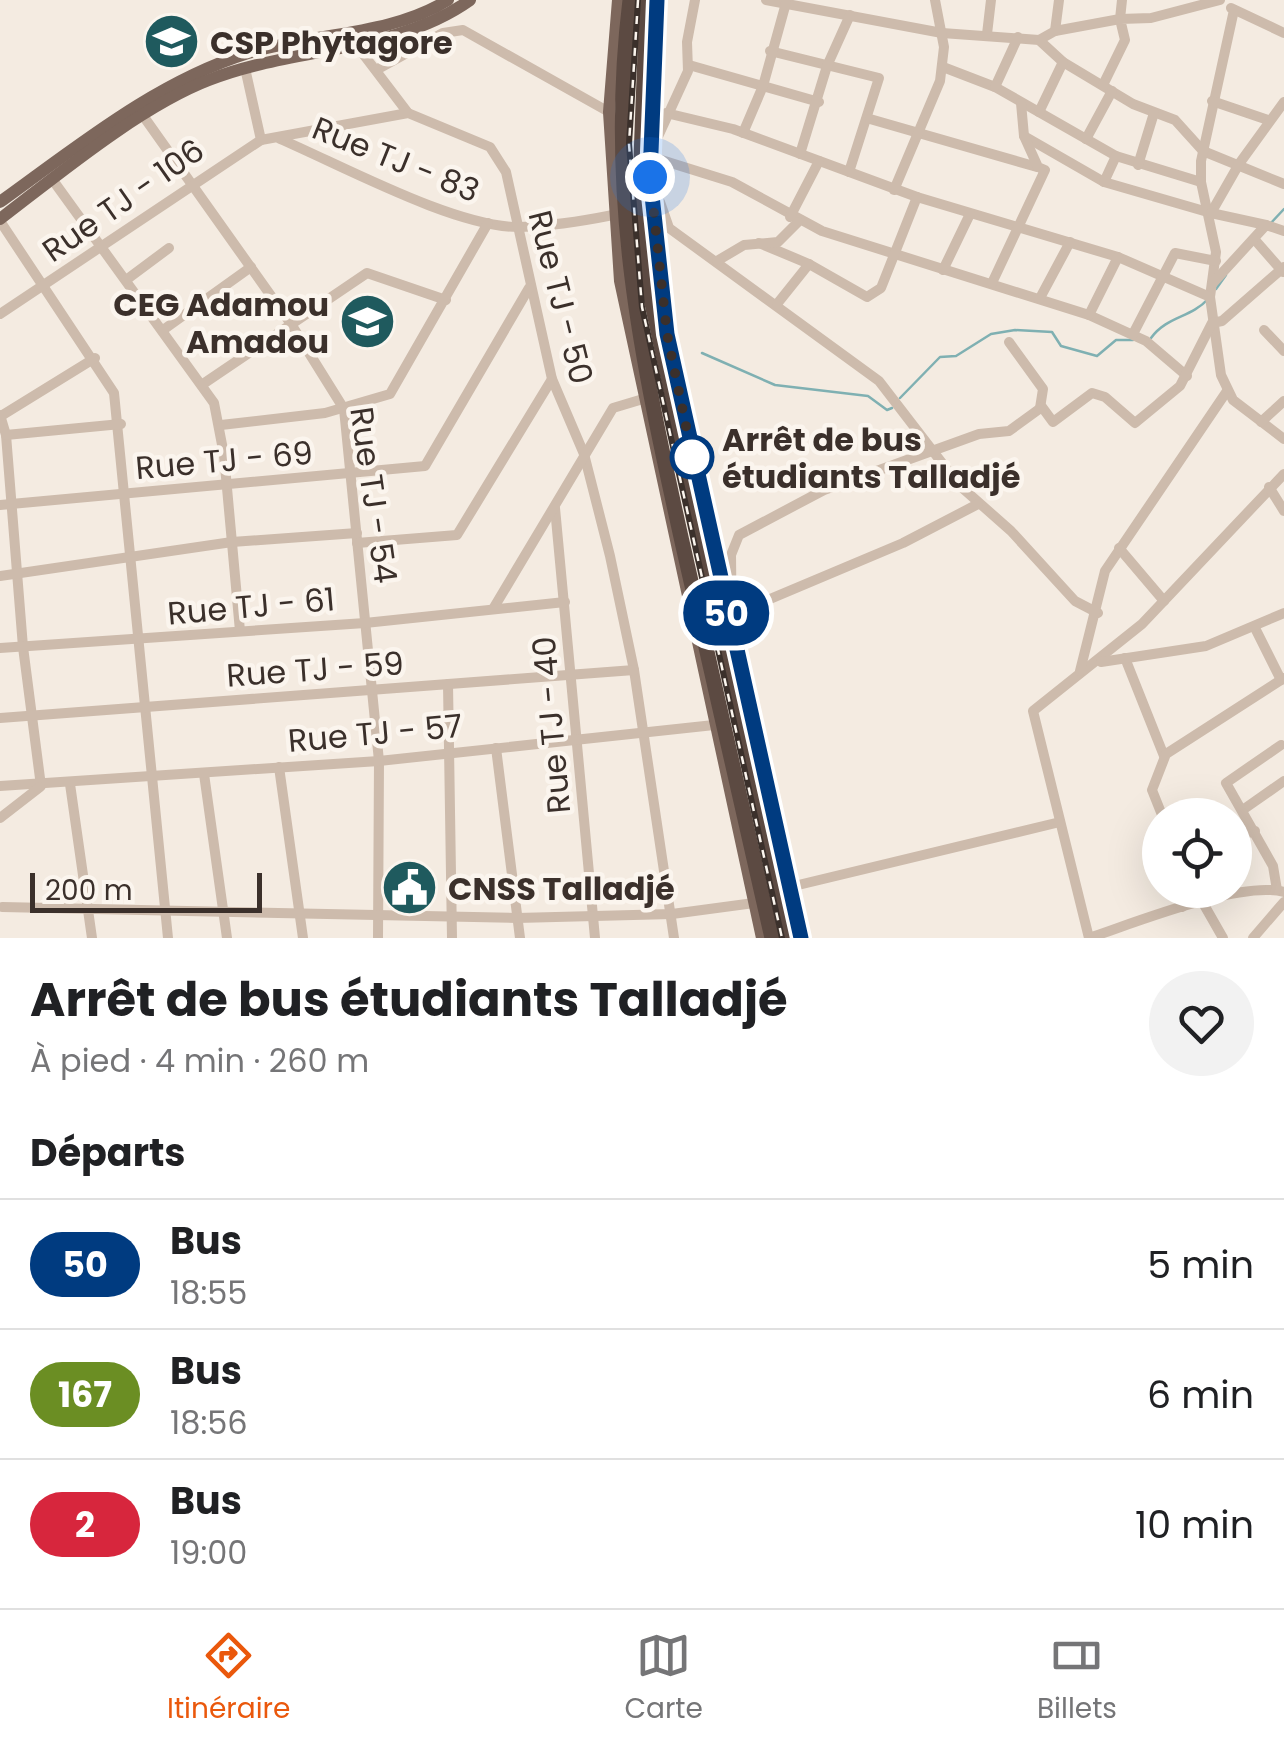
<!DOCTYPE html>
<html lang="fr">
<meta charset="utf-8">
<style>
:root{--surface:#fff;--page:#f2f2f2;--text:#202124;--muted:#757577;--line:#e0e0e0;--accent:#ea580c}
body{margin:0;font-family:Poppins,sans-serif;background:var(--page);color:var(--text);height:100vh;display:flex;flex-direction:column;font-size:38px;white-space:nowrap}
*{box-sizing:border-box;margin:0}
p{font-size:32px;color:var(--muted)}
.icon{flex:none;width:55px;height:55px;fill:none;stroke:currentColor;stroke-width:2;stroke-linecap:round;stroke-linejoin:round}
.map{position:relative;height:938px;overflow:hidden}
.panel{display:flex;flex-direction:column;background:var(--surface);flex:1}
.panel>*{flex:none}
.badge{padding:0 20px;border-radius:32px;font-size:35px;line-height:65px}
.buttons{position:absolute;left:1142px;top:798px;display:grid;gap:20px}
.buttons a{display:grid;place-items:center;width:110px;height:110px;border-radius:50%;background:var(--surface);box-shadow:0 10px 40px #0002;font-size:50px}
.scale{position:absolute;left:30px;bottom:25px;width:232px;box-sizing:border-box;padding-left:10px;border:5px solid #3b302b;border-top:0;font-size:28px;line-height:35px;white-space:nowrap;color:#3b302b;-webkit-text-stroke:8px #fbf5ee;paint-order:stroke}
.you{position:absolute;width:50px;height:50px;margin:-25px;border:8px solid #fff;border-radius:50%;background:#1a73e8;box-shadow:0 0 0 15px #1a73e833}
.map>.badge{position:absolute;translate:-50% -50%;box-shadow:0 0 0 5px #fff}
h2{padding:0 30px;font-size:38px;line-height:90px}
.round{display:grid;place-items:center;flex:none;width:105px;height:105px;border-radius:52px;background:var(--page)}
.overview{display:flex;align-items:center;justify-content:space-between;height:170px;padding:0 30px}
h1{font-size:48px;font-weight:700;line-height:75px}
ul{padding:0;list-style:none}
li{display:flex;align-items:center;gap:30px;height:130px;padding:0 30px;border-top:2px solid var(--line)}
li div{flex:1}
li b{display:block;font-size:38px}
li em{font-style:normal}
li .badge{min-width:110px;font-weight:700;text-align:center}
.tabs{display:flex;justify-content:space-around;align-items:center;height:140px;border-top:2px solid var(--line);background:var(--surface);font-size:28px;color:var(--muted)}
.tabs a{display:grid;justify-items:center;gap:5px}
.tabs .on{color:var(--accent)}
.map>svg:first-child{display:block}
</style>
<div class="map">
<svg width="1284" height="938" viewBox="0 0 1284 938">
<rect width="100%" height="100%" fill="#f4ebe1"/>
<g fill="none" stroke-linecap="round" stroke-linejoin="round">
<g stroke="#7fb0b2" stroke-width="2.5">
<path d="M 1270,224 L 1284,209"/>
<path d="M 1216,289 L 1226,275"/>
<path d="M 1151,338 C 1167,316 1191,318 1208,299"/>
<path d="M 702,353 L 775,385 L 868,396 L 887,410 L 892,408"/>
<path d="M 900,398 L 940,357 L 956,356 L 991,334 L 1015,330 L 1052,332 L 1061,346 L 1097,356 L 1116,340 L 1133,340"/>
</g>
<g stroke="#cdbbac" stroke-width="10">
<path d="M 766,0 L 942,33 L 1039,40 L 1063,62 L 1133,104 L 1175,120 L 1203,151 L 1284,184"/>
<path d="M 1231,8 L 1284,33"/>
<path d="M 1234,10 L 1201,161 L 1201,182 L 1216,252 L 1210,297 L 1221,375 L 1233,400 L 1284,439"/>
<path d="M 1055,31 L 1059,0"/>
<path d="M 987,34 L 991,0"/>
<path d="M 1039,40 L 1055,31 L 1120,19 L 1122,0"/>
<path d="M 354,42 L 408,113"/>
<path d="M 770,51 L 879,78 L 849,172"/>
<path d="M 689,65 L 819,102"/>
<path d="M 943,67 L 995,87 L 1116,156 L 1201,182"/>
<path d="M 245,68 L 261,140"/>
<path d="M 376,70 L 443,33 L 463,30 L 609,112"/>
<path d="M 1103,85 L 1125,40 L 1120,19 L 1151,18 L 1220,0"/>
<path d="M 995,87 L 1018,37"/>
<path d="M 1212,101 L 1268,120"/>
<path d="M 1039,112 L 1063,62"/>
<path d="M 666,113 L 733,129 L 917,197 L 1118,257 L 1210,297"/>
<path d="M 144,117 L 291,324 L 344,409 L 379,761 L 378,938"/>
<path d="M 870,119 L 1037,167"/>
<path d="M 743,133 L 763,86 L 786,3"/>
<path d="M 1024,136 L 1104,182"/>
<path d="M 280,139 C 341,165 456,228 520,227 C 550,226 583,221 613,215"/>
<path d="M 1086,139 L 1112,91"/>
<path d="M 656,141 L 688,71 L 687,42 L 695,0"/>
<path d="M 800,154 L 827,66 L 850,15"/>
<path d="M 1116,156 L 1104,182 L 1211,213 L 1239,164 L 1284,102"/>
<path d="M 655,158 L 732,182 L 822,231 L 1089,315 L 1146,341 L 1187,376"/>
<path d="M 1138,165 L 1154,113"/>
<path d="M 52,179 L 214,403 L 224,455 L 240,631"/>
<path d="M 894,190 L 940,81 L 944,47 L 935,0"/>
<path d="M 660,202 L 669,228 L 879,381 L 959,485 L 1011,531 L 1075,601 L 1098,613"/>
<path d="M 1211,213 L 1266,225"/>
<path d="M 790,217 L 819,161"/>
<path d="M 0,221 L 114,393 L 168,938"/>
<path d="M 1255,240 L 1283,272"/>
<path d="M 759,243 L 809,264 L 867,297 L 881,288 L 917,197"/>
<path d="M 717,261 L 744,245 L 778,242 L 798,222"/>
<path d="M 943,270 L 970,214"/>
<path d="M 126,280 L 169,248"/>
<path d="M 992,283 L 1045,170 L 1038,167 L 1024,136 L 1021,103"/>
<path d="M 1212,284 L 1266,225 L 1284,231"/>
<path d="M 1040,298 L 1070,242"/>
<path d="M 777,304 L 809,264"/>
<path d="M 0,314 L 261,140 L 408,113 L 490,147 L 506,172 L 552,379 L 584,454 L 610,556 L 634,670 L 674,938"/>
<path d="M 1089,315 L 1118,257"/>
<path d="M 163,330 L 251,267"/>
<path d="M 1264,330 L 1284,351"/>
<path d="M 1133,334 L 1175,253 L 1216,261"/>
<path d="M 1009,342 L 1043,389 L 1040,408"/>
<path d="M 203,384 L 367,273 L 446,300"/>
<path d="M 0,415 L 6,435 L 23,647 L 41,786"/>
<path d="M 1,416 L 95,358"/>
<path d="M 1261,422 L 1284,401"/>
<path d="M 221,425 L 325,413 L 390,394 L 488,223"/>
<path d="M 6,435 L 121,424"/>
<path d="M 1284,474 L 1142,624 L 1033,711 L 1089,938 C 1134,923 1241,880 1284,892"/>
<path d="M 1269,487 L 1284,511"/>
<path d="M 0,505 L 425,466 L 529,288"/>
<path d="M 555,508 L 595,938"/>
<path d="M 357,543 L 457,535 L 552,379"/>
<path d="M 1119,548 L 1164,601"/>
<path d="M 0,576 L 232,542 L 357,533"/>
<path d="M 493,609 L 613,408 L 643,399"/>
<path d="M 732,615 L 903,543 L 978,504"/>
<path d="M 1255,628 L 1281,680"/>
<path d="M 732,642 L 731,555 L 739,535 L 824,490 L 979,434 L 1009,431 L 1042,407 L 1053,422 L 1092,393 L 1105,397 L 1135,423 L 1180,386 L 1212,323 L 1222,321 L 1284,267"/>
<path d="M 0,648 L 365,623 L 565,602"/>
<path d="M 1125,658 L 1164,756"/>
<path d="M 1101,662 L 1206,646 L 1284,613"/>
<path d="M 1080,671 L 1105,571 L 1227,391"/>
<path d="M 448,684 L 452,938"/>
<path d="M 0,718 L 634,670"/>
<path d="M 496,748 L 520,938"/>
<path d="M 279,767 L 303,938"/>
<path d="M 204,774 L 227,938"/>
<path d="M 70,784 L 92,938"/>
<path d="M 0,786 L 379,761 L 714,725"/>
<path d="M 1244,809 L 1284,781"/>
<path d="M 1162,815 L 1152,790 L 1166,754 L 1284,678"/>
<path d="M 0,818 L 40,787"/>
<path d="M 1235,837 L 1255,831"/>
<path d="M 790,887 L 1060,822"/>
<path d="M 1177,890 L 1182,907"/>
<path d="M 1277,890 L 1273,866 L 1226,783 L 1281,745"/>
<path d="M 1203,903 L 1223,938"/>
<path d="M 2,907 L 517,918 L 672,914 L 754,903"/>
<path d="M 1253,938 L 1284,902"/>
</g>
<g stroke="#7d675c" stroke-width="12">
<path d="M 618,0 L 609,112 L 620,281 L 762,938"/>
<path d="M 657,0 C 644,130 653,256 677,384"/>
<path d="M 0,202 C 78,146 156,82 248,53 C 312,33 391,36 448,0"/>
<path d="M 0,219 C 59,174 141,106 209,80 C 292,47 396,53 470,0"/>
<path d="M 735,653 L 801,938"/>
</g>
<g stroke="#5c4a42" stroke-width="15">
<path d="M 630,0 C 606,195 641,358 683,546 C 712,677 743,807 772,938"/>
<path d="M 647,0 L 640,185 L 651,299 L 789,938"/>
</g>
<defs>
<path id="rail" d="M 638,0 L 629,144 L 642,307 L 782,938"/>
</defs>
<use href="#rail" stroke="#3b302b" stroke-width="6"/>
<use href="#rail" stroke="#fbf5ee" stroke-width="2.5" stroke-dasharray="8" stroke-linecap="butt"/>
</g>
<g fill="none" stroke-linecap="round" stroke-linejoin="round">
<defs>
<path id="line" d="M 657,0 L 650,177 L 667,334 L 801,938"/>
</defs>
<use href="#line" stroke="#fff" stroke-width="22"/>
<use href="#line" stroke="#003b80" stroke-width="15"/>
<path stroke="#3b302b" stroke-width="10" stroke-dasharray="0 18" d="M 650,177 L 667,334 L 695,470 L 692,457"/>
</g>
<defs>
<symbol id="school-disc" viewBox="-11 -11 22 22"><circle r="9.5" fill="#1f5a5e" stroke="#fbf5ee"/><path d="M0-5L7-2L0 1L-7-2ZM-4 1L0 2.5L4 1V4Q0 6-4 4Z" fill="#fff"/></symbol>
<symbol id="civic-disc" viewBox="-11 -11 22 22"><circle r="9.5" fill="#1f5a5e" stroke="#fbf5ee"/><path d="M-.6-6.5H3V-4.5H.6V-3L4-1V1h2V6H-6V1h2V-1L-.6-3ZM-1.2 2.5V6h2.4V2.5Z" fill="#fff"/></symbol>
</defs>
<g fill-rule="evenodd">
<use href="#school-disc" x="140" y="10" width="63" height="63"/>
<use href="#school-disc" x="336" y="290" width="63" height="63"/>
<use href="#civic-disc" x="378" y="856" width="63" height="63"/>
</g>
<circle fill="#fff" stroke="#003b80" stroke-width="5" cx="692" cy="457" r="20"/>
<g text-anchor="middle" dominant-baseline="central" stroke-width="9" stroke-linejoin="round" paint-order="stroke">
<g font-size="32" font-weight="bold" fill="#3b302b" stroke="#fbf5ee" text-anchor="start">
<text x="210" y="42">CSP Phytagore</text>
<text x="329" y="304" text-anchor="end">CEG Adamou<tspan x="329" dy="37">Amadou</tspan></text>
<text x="448" y="888">CNSS Talladjé</text>
</g>
<g font-size="32" fill="#3b302b" stroke="#fbf5ee">
<text transform="translate(396 159) rotate(22)">Rue TJ - 83</text>
<text transform="translate(123 200) rotate(-35)">Rue TJ - 106</text>
<text transform="translate(561 297) rotate(76)">Rue TJ - 50</text>
<text transform="translate(224 460) rotate(-5)">Rue TJ - 69</text>
<text transform="translate(374 495) rotate(82)">Rue TJ - 54</text>
<text transform="translate(251 606) rotate(-5)">Rue TJ - 61</text>
<text transform="translate(315 669) rotate(-4)">Rue TJ - 59</text>
<text transform="translate(551 725) rotate(-95)">Rue TJ - 40</text>
<text transform="translate(375 733) rotate(-5)">Rue TJ - 57</text>
</g>
<g font-size="32" font-weight="bold" fill="#3b302b" stroke="#fbf5ee" text-anchor="start">
<text x="722" y="439">Arrêt de bus<tspan x="722" dy="37">étudiants Talladjé</tspan></text>
</g>
</g>
</svg>
<div class="buttons">
<a><svg class="icon" aria-label="locate" viewBox="0 0 24 24"><circle cx="12" cy="12" r="6"/><path d="M12 2v4M12 18v4M2 12h4M18 12h4"/></svg></a>
</div>
<div class="scale">200 m</div>
<div class="you" style="left:650px;top:177px"></div>
<b class="badge" style="left:726px;top:613px;background:#003b80;color:#fff">50</b>
</div>
<section class="panel">
<div class="overview"><div><h1>Arrêt de bus étudiants Talladjé</h1><p>À pied · 4 min · 260 m</p></div><a class="round"><svg class="icon" aria-label="heart" viewBox="0 0 24 24"><path d="M12 20l-8-8c-3-5 5-10 8-4 3-6 11-1 8 4z"/></svg></a></div>
<h2>Départs</h2>
<ul>
<li><span class="badge" style="background:#003b80;color:#fff">50</span><div><b>Bus</b><p>18:55</p></div><em>5 min</em></li>
<li><span class="badge" style="background:#6b8e23;color:#fff">167</span><div><b>Bus</b><p>18:56</p></div><em>6 min</em></li>
<li><span class="badge" style="background:#d7263d;color:#fff">2</span><div><b>Bus</b><p>19:00</p></div><em>10 min</em></li>
</ul>
</section>
<nav class="tabs">
<a class="on"><svg class="icon" aria-label="directions" viewBox="0 0 24 24"><path d="M12 3l9 9-9 9-9-9zM9 14v-3h6M13 9l2 2-2 2"/></svg>Itinéraire</a>
<a><svg class="icon" aria-label="map" viewBox="0 0 24 24"><path d="M3 6l6-2 6 2 6-2v14l-6 2-6-2-6 2zM9 4v14M15 6v14"/></svg>Carte</a>
<a><svg class="icon" aria-label="tickets" viewBox="0 0 24 24"><path d="M3 7h18v10H3zM15 7v10"/></svg>Billets</a>
</nav>
